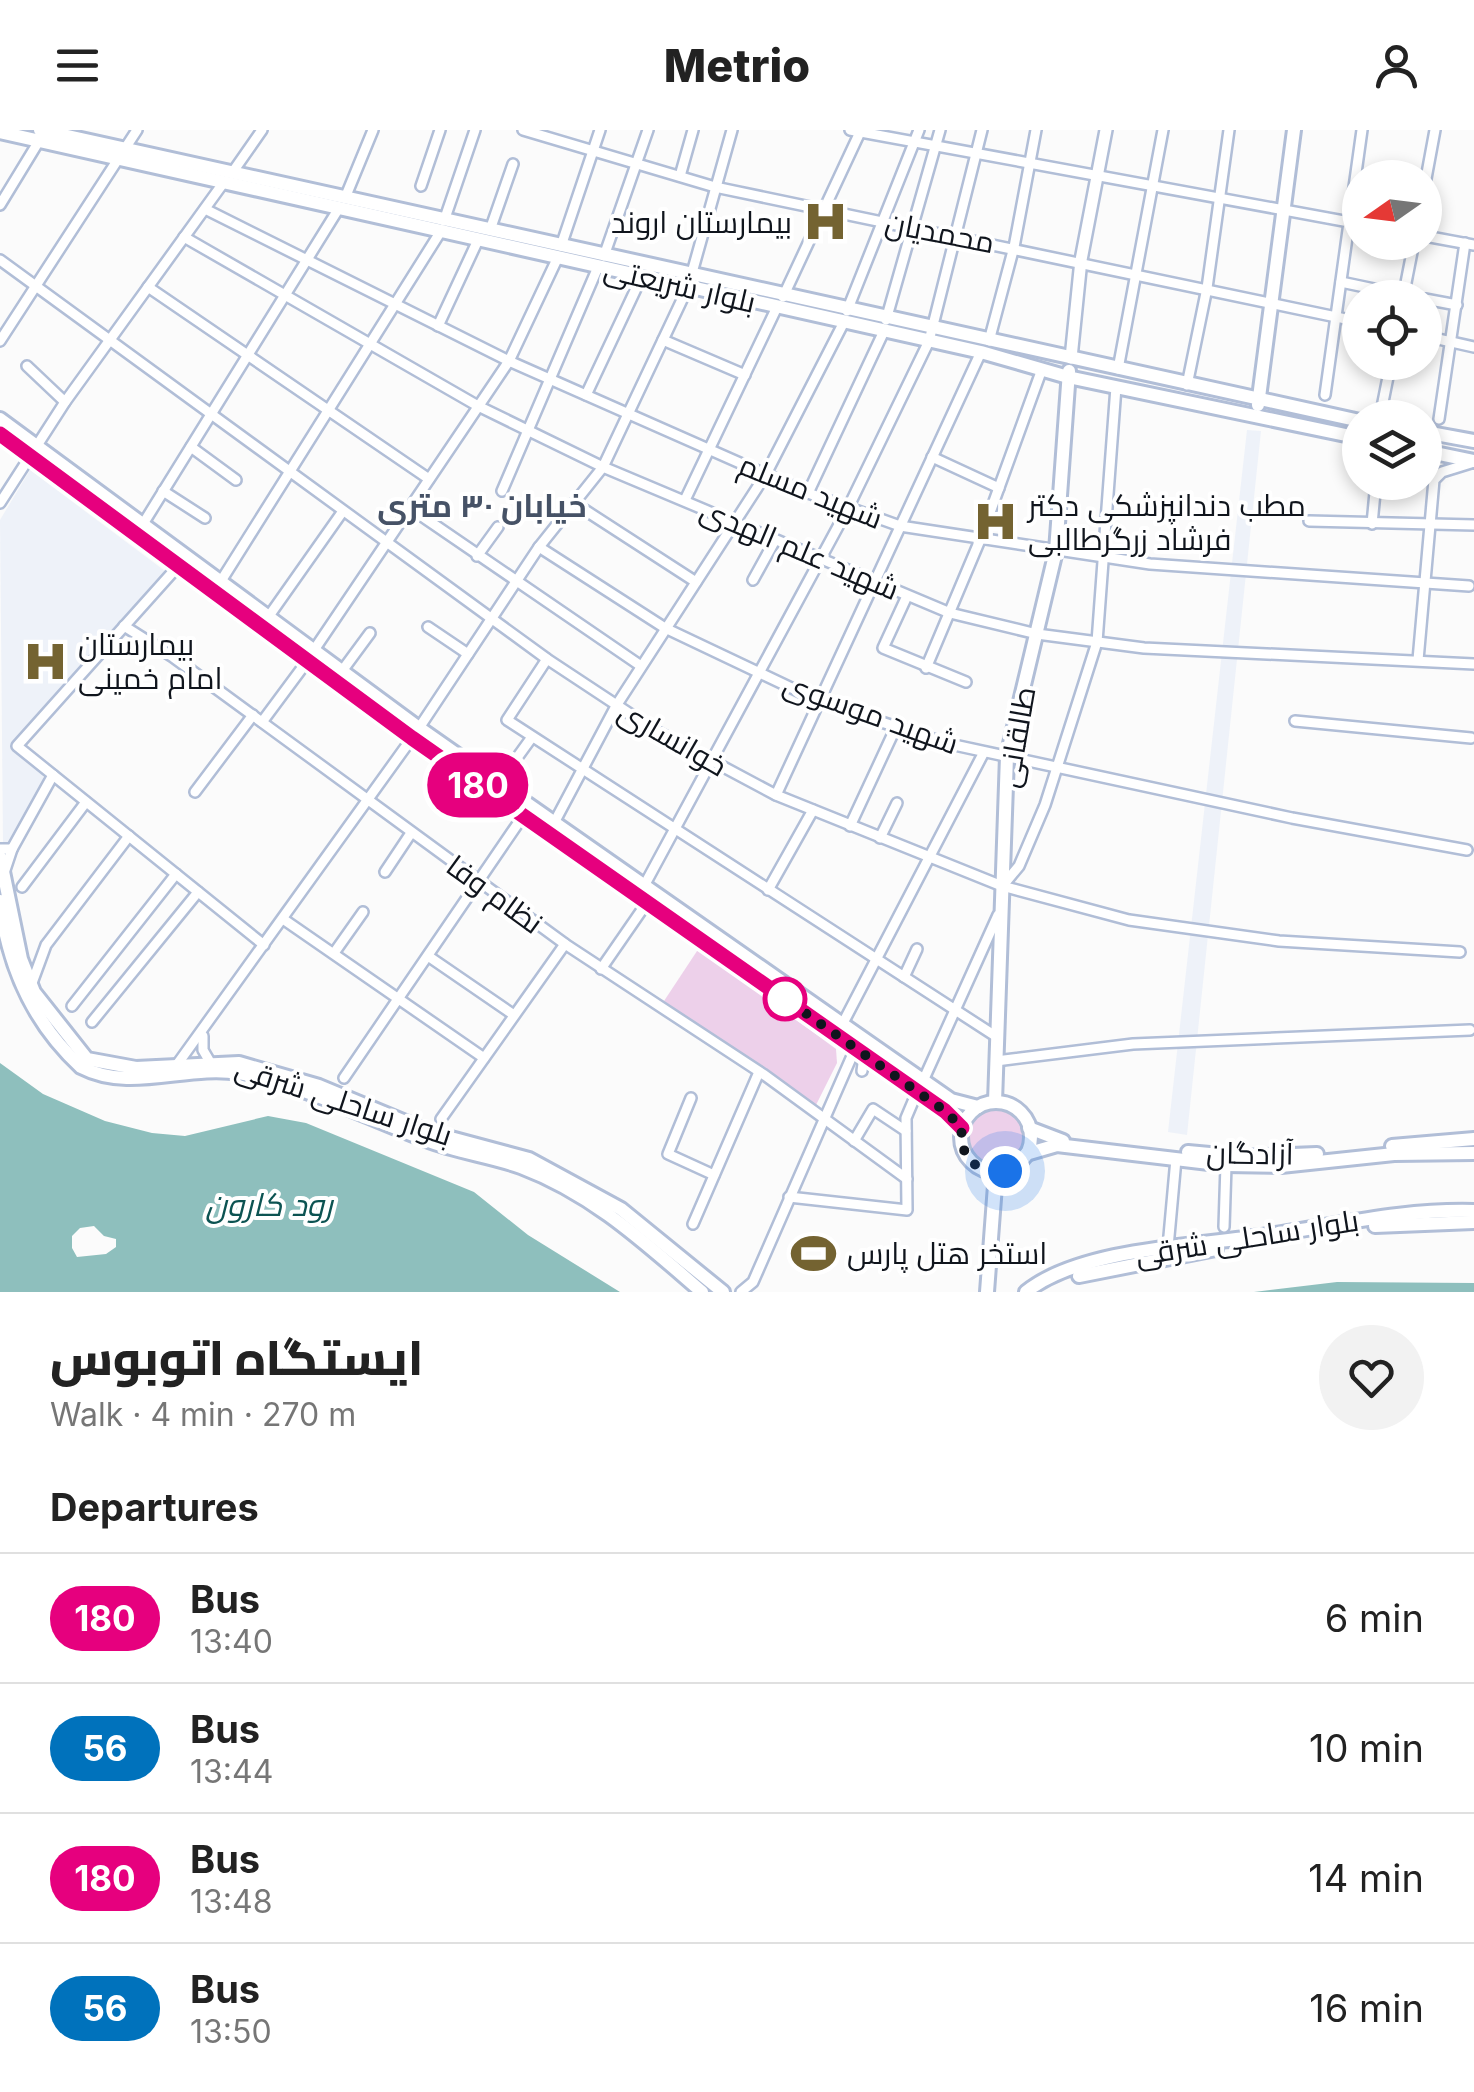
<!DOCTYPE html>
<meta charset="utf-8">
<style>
:root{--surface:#fff;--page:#f2f2f2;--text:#222;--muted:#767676;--line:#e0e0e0}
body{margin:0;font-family:Inter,Cairo,sans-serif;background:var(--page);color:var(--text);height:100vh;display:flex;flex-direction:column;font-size:38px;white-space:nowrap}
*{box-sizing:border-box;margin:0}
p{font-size:32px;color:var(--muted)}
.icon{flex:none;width:55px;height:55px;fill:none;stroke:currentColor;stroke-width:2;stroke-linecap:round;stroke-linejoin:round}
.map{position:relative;height:1162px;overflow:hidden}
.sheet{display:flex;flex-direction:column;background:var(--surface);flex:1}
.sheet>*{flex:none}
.badge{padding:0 20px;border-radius:32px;font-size:35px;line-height:65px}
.needle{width:65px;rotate:256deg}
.controls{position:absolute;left:1342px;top:30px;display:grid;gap:20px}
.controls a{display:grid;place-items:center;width:100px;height:100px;border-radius:50%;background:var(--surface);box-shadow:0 5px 15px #0003;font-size:50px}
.you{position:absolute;width:50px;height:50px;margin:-25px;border:8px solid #fff;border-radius:50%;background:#1a73e8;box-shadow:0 0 0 15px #1a73e833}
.map>.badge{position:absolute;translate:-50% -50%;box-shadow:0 0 0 5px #fff}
h2{padding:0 50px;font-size:38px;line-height:90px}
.round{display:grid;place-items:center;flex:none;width:105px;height:105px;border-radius:52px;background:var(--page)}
.headline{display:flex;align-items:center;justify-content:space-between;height:170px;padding:0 50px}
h1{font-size:48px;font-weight:800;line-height:75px}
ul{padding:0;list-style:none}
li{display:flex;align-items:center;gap:30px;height:130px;padding:0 50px;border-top:2px solid var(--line)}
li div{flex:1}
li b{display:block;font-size:38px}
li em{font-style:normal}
li .badge{min-width:110px;font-weight:700;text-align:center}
header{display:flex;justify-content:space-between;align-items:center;height:130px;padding:0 50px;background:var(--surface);font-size:45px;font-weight:800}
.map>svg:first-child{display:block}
</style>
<header><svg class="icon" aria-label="menu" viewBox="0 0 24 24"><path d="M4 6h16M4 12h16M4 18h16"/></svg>Metrio<svg class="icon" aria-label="person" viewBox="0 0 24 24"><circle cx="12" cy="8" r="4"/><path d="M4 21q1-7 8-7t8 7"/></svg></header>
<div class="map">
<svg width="1474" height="1162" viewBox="0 0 1474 1162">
<rect width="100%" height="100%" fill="#fbfbfb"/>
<g fill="#eef2f9">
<path d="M 1247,300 L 1261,301 L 1187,1005 L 1168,1002 Z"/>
<path d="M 30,340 L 169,444 L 11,618 L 42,643 L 44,651 L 12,710 L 3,714 L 0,390 Z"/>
</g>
<g fill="#edd0ea">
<path d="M 699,818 L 836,919 L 837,933 L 816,975 L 664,871 Z"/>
<circle cx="995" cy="1007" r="28"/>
</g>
<g fill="#8ebfbd" fill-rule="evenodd">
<path d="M 0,933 L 43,964 L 105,991 L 152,1003 L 185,1006 L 268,986 L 306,993 L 474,1062 L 528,1105 L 620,1162 L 0,1162 ZM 94,1096 L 104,1106 L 116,1109 L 116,1117 L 106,1124 L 77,1127 L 72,1118 L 72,1106 L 80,1098 Z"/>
<path d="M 1337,1152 L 1474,1153 L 1474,1162 L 1254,1162 Z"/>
</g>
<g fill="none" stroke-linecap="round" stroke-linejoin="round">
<defs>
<g id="minor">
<path d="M 523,0 L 715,57 L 1360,192"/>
<path d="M 850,0 L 1360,94"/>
<path d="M 232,43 L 262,0"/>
<path d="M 680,46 L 693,0"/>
<path d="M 1425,54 L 1435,0"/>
<path d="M 421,56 L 440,0"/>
<path d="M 345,68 L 373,0"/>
<path d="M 0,75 L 42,6"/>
<path d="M 205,79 L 509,231 L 808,363 L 900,396 L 1150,434 L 1469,456"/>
<path d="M 444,91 L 475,0"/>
<path d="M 490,100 L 513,34"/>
<path d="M 1425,106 L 1474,115"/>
<path d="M 184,107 L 478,276 L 603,337 L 950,483 L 1037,504 L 1144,518 L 1474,534"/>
<path d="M 561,116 L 600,0"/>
<path d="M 604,126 L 648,0"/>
<path d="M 0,130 L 547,529 L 656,601 L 776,665 L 1002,756 L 1129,790 L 1279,811 L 1460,822"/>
<path d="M 1341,152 L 1417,168"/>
<path d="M 148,157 L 429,349"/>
<path d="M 783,167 L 861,0"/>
<path d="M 1403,168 L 1414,112"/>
<path d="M 1425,169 L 1457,175"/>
<path d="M 847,181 L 919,0"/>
<path d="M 886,190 L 940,0"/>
<path d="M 438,196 L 478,110"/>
<path d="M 1425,206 L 1474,217"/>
<path d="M 663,210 L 745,245"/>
<path d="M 0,211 L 137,0"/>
<path d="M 989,211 L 1014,117 L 1036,0"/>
<path d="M 27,236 L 65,272"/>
<path d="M 1118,239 L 1163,0"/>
<path d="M 1187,255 L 1207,158 L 1229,0"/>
<path d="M 586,265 L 642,146"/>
<path d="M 1325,265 L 1362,0"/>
<path d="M 1381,282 L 1391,232"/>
<path d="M 1439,289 L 1465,113"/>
<path d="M 191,317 L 236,350"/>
<path d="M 932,327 L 999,358"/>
<path d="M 163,361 L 205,388"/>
<path d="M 502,361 L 598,137"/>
<path d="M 808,363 L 884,201"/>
<path d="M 685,370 L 777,177"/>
<path d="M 0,373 L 65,272 L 224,52"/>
<path d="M 574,373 L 696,452"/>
<path d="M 410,378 L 641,536"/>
<path d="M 1309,391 L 1474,395"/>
<path d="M 143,394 L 339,78"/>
<path d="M 1372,394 L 1376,352"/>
<path d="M 539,417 L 665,498 L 821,572 L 945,613 L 1292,688 L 1467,720"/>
<path d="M 477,426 L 498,397"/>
<path d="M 179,435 L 17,616 L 264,815"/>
<path d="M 753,450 L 775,410"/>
<path d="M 221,451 L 441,101"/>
<path d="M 907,466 L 883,518 L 966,552"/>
<path d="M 269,486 L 343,381"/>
<path d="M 124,496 L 173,527 L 565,814 L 763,944 L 907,1049"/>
<path d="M 428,497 L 468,524"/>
<path d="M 314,520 L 509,231 L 558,127"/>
<path d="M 547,529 L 507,590 L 997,907"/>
<path d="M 1418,530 L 1434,350 L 1442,342 L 1471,333"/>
<path d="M 926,538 L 980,410 L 1042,239"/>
<path d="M 342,541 L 370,503"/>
<path d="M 1295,591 L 1471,608"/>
<path d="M 262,592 L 308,530"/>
<path d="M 419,598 L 539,417 L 603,337 L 688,157 L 732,0"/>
<path d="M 498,654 L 532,607"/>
<path d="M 195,662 L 253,585"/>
<path d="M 776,665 L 981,222"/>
<path d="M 554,693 L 616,576 L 766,344 L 844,192"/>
<path d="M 850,696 L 896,597"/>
<path d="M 880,708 L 897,673"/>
<path d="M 0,719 L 12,719 L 5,740"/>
<path d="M 12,719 L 53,645"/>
<path d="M 385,742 L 411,703"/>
<path d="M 1004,754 L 1019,736 L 1045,675 L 1097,512 L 1116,257"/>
<path d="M 644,756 L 848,378 L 929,211 L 982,0"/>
<path d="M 22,757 L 86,672"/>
<path d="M 768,760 L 813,680"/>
<path d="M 283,789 L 484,928"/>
<path d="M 334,823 L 363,782"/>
<path d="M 428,826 L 514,885"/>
<path d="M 601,839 L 648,771"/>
<path d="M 904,847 L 917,819"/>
<path d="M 32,853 L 46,815 L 129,706"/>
<path d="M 72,876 L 176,744"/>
<path d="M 92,892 L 198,762"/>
<path d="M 842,895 L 984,622"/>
<path d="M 203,906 L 203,920 L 210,932"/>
<path d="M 996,931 L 1133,914 L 1470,900"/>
<path d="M 176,936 L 412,608"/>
<path d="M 862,941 L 864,926"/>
<path d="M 344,948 L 523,686"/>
<path d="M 923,951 L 998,785"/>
<path d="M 691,968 L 668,1024 L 714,1045"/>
<path d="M 441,989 L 565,814"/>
<path d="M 854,1011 L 873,979 L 906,1001"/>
<path d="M 789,1067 L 907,1080 L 906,988 L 917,962"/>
<path d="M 693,1094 L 759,942"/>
<path d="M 1224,1097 L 1226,1035"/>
<path d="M 1168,1117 L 1176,1029"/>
<path d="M 741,1162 L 753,1152 L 855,919"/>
</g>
<path id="tertiary" d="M 1071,228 L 1081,130 L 1106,0"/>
<g id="secondary">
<path d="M 40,0 L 1360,291"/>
<path d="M 0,2 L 981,222 L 1068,247 L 1360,308"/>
<path d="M 1258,275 L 1294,0"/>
<path d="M 0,289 L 419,598 L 951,970 L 978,977"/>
<path d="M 1425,302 L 1474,311"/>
<path d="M 0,304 L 412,608 L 945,981 L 961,998"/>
<path d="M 1425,321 L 1474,331"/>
<path d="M 0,727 L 21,829 L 34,862 L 87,929 L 136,938 L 239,933 L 319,956 L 432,1003 L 529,1029 L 621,1079 L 723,1162"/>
<path d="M 0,771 C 8,836 32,892 81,937 C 131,963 187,934 239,943 C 304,955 364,987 426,1010 C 456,1022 490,1026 521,1037 C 593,1064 645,1113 702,1162"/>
<circle cx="996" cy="1007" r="35"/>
<path d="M 995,972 L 1007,626 L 1056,421 L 1069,241"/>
<path d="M 1029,998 L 1063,1011"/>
<path d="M 1392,1016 L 1474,1009"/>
<path d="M 1188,1022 L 1242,1027 L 1317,1024"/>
<path d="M 1026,1024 L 1057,1015 L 1226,1035 L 1281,1036 L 1394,1024 L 1474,1023"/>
<path d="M 1375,1096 L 1474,1092"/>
<path d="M 1079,1146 L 1216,1119"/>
<path d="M 987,1162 L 996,1042"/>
<path d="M 1026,1162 C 1080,1118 1202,1115 1269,1105 C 1338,1095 1404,1079 1474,1081"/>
</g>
</defs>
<use href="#minor" stroke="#b1bed7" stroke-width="14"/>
<use href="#tertiary" stroke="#b1bed7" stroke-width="16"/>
<use href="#secondary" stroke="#b1bed7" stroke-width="18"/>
<use href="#minor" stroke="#fff" stroke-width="9"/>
<use href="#tertiary" stroke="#fff" stroke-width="11"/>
<use href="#secondary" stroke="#fff" stroke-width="12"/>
</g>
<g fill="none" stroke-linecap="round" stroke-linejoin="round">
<defs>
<path id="line" d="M 0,304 L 412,608 L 945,981 L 962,998"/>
</defs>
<use href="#line" stroke="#fff" stroke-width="22"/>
<use href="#line" stroke="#e6007e" stroke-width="15"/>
<path stroke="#10151d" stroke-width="10" stroke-dasharray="0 18" d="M 785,869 L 781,866 L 945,981 L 962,998 C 958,1026 977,1045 1005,1041"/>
</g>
<defs>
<symbol id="hospital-bare" viewBox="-9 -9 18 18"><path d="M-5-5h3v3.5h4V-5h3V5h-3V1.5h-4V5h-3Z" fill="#746331" stroke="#fff" stroke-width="2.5" paint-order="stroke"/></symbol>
<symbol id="stadium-bare" viewBox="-9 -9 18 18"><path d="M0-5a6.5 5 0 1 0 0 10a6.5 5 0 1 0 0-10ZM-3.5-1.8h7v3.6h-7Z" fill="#746331" stroke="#fff" stroke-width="2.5" paint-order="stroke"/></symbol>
</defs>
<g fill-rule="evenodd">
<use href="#hospital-bare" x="794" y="60" width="63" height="63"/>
<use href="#hospital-bare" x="964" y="360" width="63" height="63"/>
<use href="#hospital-bare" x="14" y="500" width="63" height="63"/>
<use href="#stadium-bare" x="782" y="1092" width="63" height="63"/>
</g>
<circle fill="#fff" stroke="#e6007e" stroke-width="5" cx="785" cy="869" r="20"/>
<g text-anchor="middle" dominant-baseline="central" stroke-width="8" stroke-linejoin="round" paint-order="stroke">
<g font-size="30" fill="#10151d" stroke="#fff" text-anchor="start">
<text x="792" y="92" text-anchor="end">بیمارستان اروند</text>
<text x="1028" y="375">مطب دندانپزشکی دکتر<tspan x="1028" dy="34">فرشاد زرگرطالبی</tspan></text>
<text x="78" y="514">بیمارستان<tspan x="78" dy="34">امام خمینی</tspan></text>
<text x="847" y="1123">استخر هتل پارس</text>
</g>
<g font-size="30" fill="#10151d" stroke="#fff">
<text transform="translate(940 102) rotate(11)">محمدیان</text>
<text transform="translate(680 155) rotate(13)">بلوار شریعتی</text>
<text transform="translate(811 361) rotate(22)">شهید مسلم</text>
<text transform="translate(800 419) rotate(23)">شهید علم الهدی</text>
<text transform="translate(871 583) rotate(20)">شهید موسوی</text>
<text transform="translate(1016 607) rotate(-80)">طالقانی</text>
<text transform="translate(673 608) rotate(30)">خوانساری</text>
<text transform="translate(495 764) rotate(36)">نظام وفا</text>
<text transform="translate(344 971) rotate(18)">بلوار ساحلی شرقی</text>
<text transform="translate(1250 1023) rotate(1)">آزادگان</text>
<text transform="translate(1247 1107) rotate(-9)">بلوار ساحلی شرقی</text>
</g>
<g font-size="32" font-weight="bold" fill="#465266" stroke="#fff">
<text x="482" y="375">خیابان ۳۰ متری</text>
</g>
<g font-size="32" font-style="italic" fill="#0c5352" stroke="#fff">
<text x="269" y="1074">رود کارون</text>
</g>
</g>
</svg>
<div class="controls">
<a><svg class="needle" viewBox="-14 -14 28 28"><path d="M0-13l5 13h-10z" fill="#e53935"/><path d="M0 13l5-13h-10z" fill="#767676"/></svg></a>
<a><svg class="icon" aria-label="locate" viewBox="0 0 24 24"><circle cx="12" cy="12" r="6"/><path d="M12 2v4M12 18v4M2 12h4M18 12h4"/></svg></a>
<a><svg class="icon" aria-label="layers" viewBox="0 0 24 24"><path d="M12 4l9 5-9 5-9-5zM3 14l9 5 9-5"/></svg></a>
</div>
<div class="you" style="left:1005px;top:1041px"></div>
<b class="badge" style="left:478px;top:655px;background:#e6007e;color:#fff">180</b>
</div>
<section class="sheet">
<div class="headline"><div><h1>ایستگاه اتوبوس</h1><p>Walk · 4 min · 270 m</p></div><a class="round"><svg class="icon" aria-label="heart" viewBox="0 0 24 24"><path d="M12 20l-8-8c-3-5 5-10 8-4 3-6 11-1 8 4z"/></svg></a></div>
<h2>Departures</h2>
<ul>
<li><span class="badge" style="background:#e6007e;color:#fff">180</span><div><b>Bus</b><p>13:40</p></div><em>6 min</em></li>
<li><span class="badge" style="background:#0072bc;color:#fff">56</span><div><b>Bus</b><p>13:44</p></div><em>10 min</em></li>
<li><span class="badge" style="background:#e6007e;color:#fff">180</span><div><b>Bus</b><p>13:48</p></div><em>14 min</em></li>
<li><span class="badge" style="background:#0072bc;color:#fff">56</span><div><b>Bus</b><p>13:50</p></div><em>16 min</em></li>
</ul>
</section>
